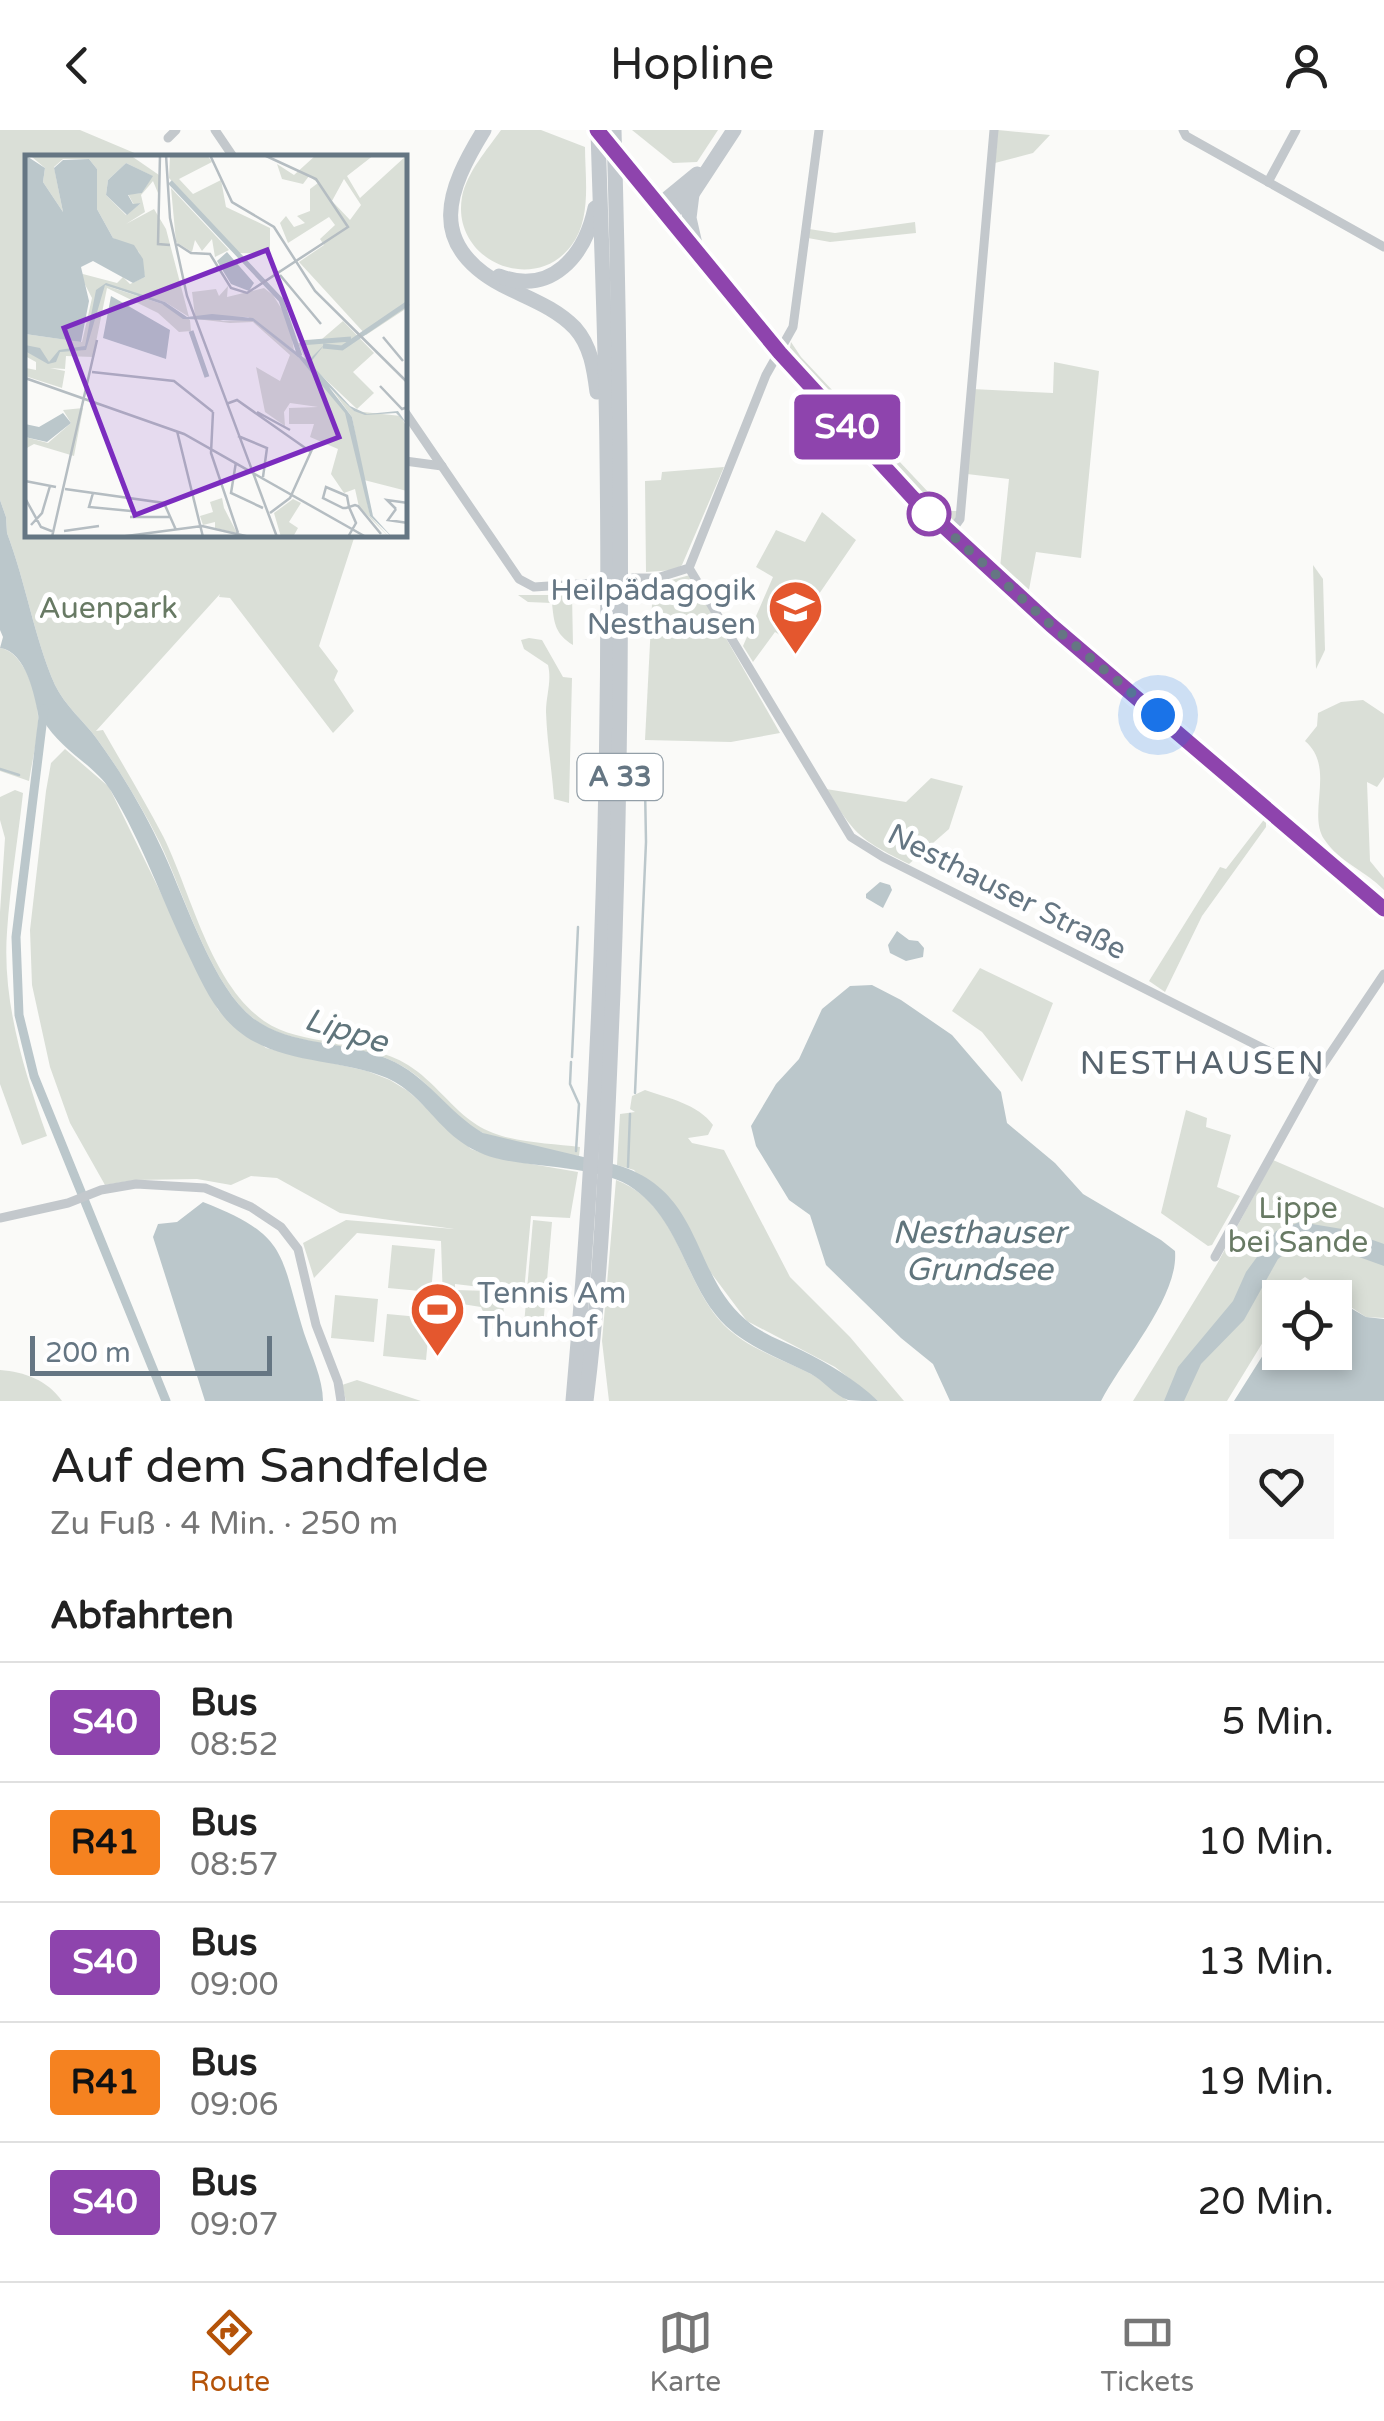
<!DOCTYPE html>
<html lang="de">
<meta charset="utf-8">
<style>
:root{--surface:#fff;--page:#f6f6f6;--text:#222;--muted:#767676;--line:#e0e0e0;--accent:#b45309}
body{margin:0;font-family:"Varela Round",sans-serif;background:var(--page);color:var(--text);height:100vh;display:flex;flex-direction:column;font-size:38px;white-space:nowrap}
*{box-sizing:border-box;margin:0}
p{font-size:32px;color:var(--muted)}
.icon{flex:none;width:55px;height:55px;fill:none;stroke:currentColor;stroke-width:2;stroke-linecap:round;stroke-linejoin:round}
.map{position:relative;height:1271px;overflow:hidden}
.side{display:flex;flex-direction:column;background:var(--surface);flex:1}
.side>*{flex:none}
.badge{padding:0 20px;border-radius:8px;font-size:35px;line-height:65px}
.controls{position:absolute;left:1262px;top:1150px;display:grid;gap:20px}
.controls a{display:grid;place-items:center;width:90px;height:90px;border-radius:0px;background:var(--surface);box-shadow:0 5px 15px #0003;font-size:50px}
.scale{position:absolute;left:30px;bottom:25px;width:242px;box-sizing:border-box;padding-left:10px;border:5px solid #657683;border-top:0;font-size:28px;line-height:35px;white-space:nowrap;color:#657683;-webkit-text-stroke:8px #fff;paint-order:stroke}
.you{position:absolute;width:50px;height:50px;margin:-25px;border:8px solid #fff;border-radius:50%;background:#1a73e8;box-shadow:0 0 0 15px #1a73e833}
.map>.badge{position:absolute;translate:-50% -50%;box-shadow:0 0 0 5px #fff}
h2{padding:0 50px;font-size:38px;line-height:90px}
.round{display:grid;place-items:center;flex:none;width:105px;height:105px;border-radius:0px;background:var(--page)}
.overview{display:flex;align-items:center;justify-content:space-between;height:170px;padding:0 50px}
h1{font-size:48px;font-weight:600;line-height:75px}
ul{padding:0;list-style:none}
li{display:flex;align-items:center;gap:30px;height:120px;padding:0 50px;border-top:2px solid var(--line)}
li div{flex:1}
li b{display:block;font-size:38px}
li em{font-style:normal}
li .badge{min-width:110px;font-weight:700;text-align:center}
header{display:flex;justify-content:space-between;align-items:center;height:130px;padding:0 50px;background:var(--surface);font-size:45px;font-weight:600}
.dock{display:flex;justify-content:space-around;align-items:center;height:140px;border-top:2px solid var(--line);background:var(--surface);font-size:28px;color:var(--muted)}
.dock a{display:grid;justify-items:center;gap:5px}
.dock .current{color:var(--accent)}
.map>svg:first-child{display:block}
</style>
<header><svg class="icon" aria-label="back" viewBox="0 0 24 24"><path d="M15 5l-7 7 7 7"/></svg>Hopline<svg class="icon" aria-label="person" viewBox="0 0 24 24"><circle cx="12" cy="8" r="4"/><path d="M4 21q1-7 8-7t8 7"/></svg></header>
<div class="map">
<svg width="1384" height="1271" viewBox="0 0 1384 1271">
<rect width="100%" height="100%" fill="#fafaf8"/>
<g fill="#dadfd7">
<path d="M 0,0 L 80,0 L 144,27 L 28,28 L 28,405 L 355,405 L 319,516 L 338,541 L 334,550 L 354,581 L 333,603 L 230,468 L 219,467 L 220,464 L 96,601 L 103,600 C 123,635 144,670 163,706 C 191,762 210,853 264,891 C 301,917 365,908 408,935 C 434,951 452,979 477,995 C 505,1013 548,1013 580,1017 L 579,1026 C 544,1023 492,1014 464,991 C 442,974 427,950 402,936 C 355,907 287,922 246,882 C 208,845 183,762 160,713 C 142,677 121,642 97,609 C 84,591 65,576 55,555 C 34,507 26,453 7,403 L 6,387 L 0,370 Z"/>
<path d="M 501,0 L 541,0 L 585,17 C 585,48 592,89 571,116 C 533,166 451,130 462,67 C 467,42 487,20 501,0 Z"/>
<path d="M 632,0 L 718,0 L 697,32 L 673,33 Z"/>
<path d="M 998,0 L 1050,5 L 1033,23 L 995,33 Z"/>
<path d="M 915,92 L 916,103 L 830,112 L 808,108 L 809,99 L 835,103 Z"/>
<path d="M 791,212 L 801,227 L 946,381 L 957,381 L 956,390 L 947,391 L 876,320 L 789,223 Z"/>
<path d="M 1054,232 L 1099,241 L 1081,428 L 1036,422 L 1028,465 L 1000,438 L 1009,349 L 967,344 L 972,259 L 1053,263 Z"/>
<path d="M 724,337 L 682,435 L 675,440 L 646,442 L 645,351 L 661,350 L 662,342 Z"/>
<path d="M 822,382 L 856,410 L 795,499 L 785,508 L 775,502 L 753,532 L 743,516 L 773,447 L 756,437 L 776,400 L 805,412 Z"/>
<path d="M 1313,435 L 1323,449 L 1325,520 L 1316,539 Z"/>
<path d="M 690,445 L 780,603 L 731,612 L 645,610 L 653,455 Z"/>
<path d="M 518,465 L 572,465 L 573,515 C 555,504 554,493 552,473 L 528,472 Z"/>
<path d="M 529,508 L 542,510 L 563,547 L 572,548 L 569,673 L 554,669 C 552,641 547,611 546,582 C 546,566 552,551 548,535 L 524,519 L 521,510 Z"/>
<path d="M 0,518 C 25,521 40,571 38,593 C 37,612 32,632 29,651 L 0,641 Z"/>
<path d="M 1363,570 L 1384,584 L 1384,647 L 1377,657 L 1367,652 L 1370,731 L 1384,748 L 1384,760 C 1365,740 1340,733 1324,709 C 1307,683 1336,637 1305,611 L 1317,596 L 1318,583 L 1341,572 Z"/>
<path d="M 65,619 L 109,657 L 218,880 L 266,918 L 367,941 L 390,950 L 408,961 L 471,1019 L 497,1028 L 578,1042 L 570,1088 L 531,1086 L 524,1162 L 455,1154 L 455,1160 L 491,1161 L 503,1170 L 505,1199 L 491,1199 L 481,1177 L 443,1171 L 441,1111 L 357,1103 L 314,1148 L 303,1113 L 346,1090 L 454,1099 L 340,1083 L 277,1048 L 251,1046 L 231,1055 L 197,1049 L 135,1050 L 105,1055 L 70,993 L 50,937 L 32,855 L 30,800 L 46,661 L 51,633 Z"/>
<path d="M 931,648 L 963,656 L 949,699 L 909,734 C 859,709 856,706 826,659 L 906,672 Z"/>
<path d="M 15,660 L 23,663 C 18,709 10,755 7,802 C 2,871 24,941 47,1006 L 22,1015 L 0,954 L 0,782 L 5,708 L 0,690 L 0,667 Z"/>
<path d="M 1266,687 L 1266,697 L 1202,786 L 1165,862 L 1149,851 L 1220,737 L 1226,739 Z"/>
<path d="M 980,838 L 1053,873 L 1022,952 L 982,902 L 952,881 Z"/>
<path d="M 645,960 C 668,968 698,974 713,995 L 708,1005 L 688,1008 L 692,1013 L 724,1020 L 790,1147 L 850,1207 L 904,1271 L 878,1271 L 835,1237 L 747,1191 L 634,1040 L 617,1035 L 620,984 L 635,982 L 630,979 L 632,966 Z"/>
<path d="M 1186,980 L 1207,988 L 1206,997 L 1231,1005 L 1217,1057 L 1240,1066 L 1212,1115 L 1208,1116 L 1161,1083 Z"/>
<path d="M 1273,1030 L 1384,1078 L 1384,1188 L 1366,1187 L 1305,1147 L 1295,1154 L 1287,1167 L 1280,1168 L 1280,1184 L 1227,1271 L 1133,1271 L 1217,1134 Z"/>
<path d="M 616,1050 C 680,1074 681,1151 724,1195 C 748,1219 782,1229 811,1244 C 824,1251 836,1262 848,1271 L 609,1271 L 602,1211 Z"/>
<path d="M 533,1090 L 552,1092 L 543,1197 L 524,1195 Z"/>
<path d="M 392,1115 L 435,1119 L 431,1162 L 388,1158 Z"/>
<path d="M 335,1165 L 378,1169 L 374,1212 L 331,1208 Z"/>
<path d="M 387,1184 L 430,1188 L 426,1230 L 383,1226 Z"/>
<path d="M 0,1240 C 25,1242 47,1250 62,1271 L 0,1271 Z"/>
<path d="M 357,1250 L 421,1271 L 346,1271 L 342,1255 Z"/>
</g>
<g fill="#bbc7cb">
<path d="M 0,370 L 6,387 L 7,403 C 26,453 34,507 55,555 C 65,576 84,591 97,609 C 121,642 142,677 159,713 C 183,762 208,845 246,882 C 283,918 343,909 388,929 C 427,945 448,983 483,1003 L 617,1035 C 704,1061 691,1144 746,1190 C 762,1204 783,1211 801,1220 C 829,1234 855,1249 878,1271 C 869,1271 855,1271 848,1270 C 834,1265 824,1251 811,1244 C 781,1229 750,1218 726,1196 C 686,1158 682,1093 634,1059 C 604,1036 533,1038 495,1028 C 439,1012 431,968 387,948 C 339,928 279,935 237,900 C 214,881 201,851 188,824 C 162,770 142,712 111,661 C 95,635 61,621 43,590 L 39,589 C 35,566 26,521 0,518 L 3,507 L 0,500 Z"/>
<path d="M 880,752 L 890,755 L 892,760 L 883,778 L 866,768 L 866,764 Z"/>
<path d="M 897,801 L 909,810 L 918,811 L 924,818 L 923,827 L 906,831 L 890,823 L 888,815 Z"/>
<path d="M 872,855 L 901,870 L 952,905 L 1001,962 L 1007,993 L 1055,1033 L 1083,1064 L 1161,1110 L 1175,1121 C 1179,1167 1122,1230 1101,1271 L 950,1271 L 933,1234 L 901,1208 L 826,1135 L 810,1085 L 789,1070 L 756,1016 L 751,996 L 776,954 L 799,929 L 822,879 L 850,856 Z"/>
<path d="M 203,1072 C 289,1106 279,1122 304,1203 C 311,1224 323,1249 323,1271 L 205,1271 L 153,1107 L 158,1094 L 177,1092 Z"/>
<path d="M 1300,1092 L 1342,1099 L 1384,1114 L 1384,1136 L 1323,1114 L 1310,1111 L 1297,1114 L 1278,1129 L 1244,1190 L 1201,1234 L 1184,1271 L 1164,1271 L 1178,1237 L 1233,1171 L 1246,1142 L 1276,1101 Z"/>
<path d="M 1335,1169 L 1366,1187 L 1384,1189 L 1384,1271 L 1234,1271 L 1280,1198 L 1280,1222 L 1335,1222 Z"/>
</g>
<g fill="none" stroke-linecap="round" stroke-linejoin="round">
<g stroke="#bbc7cb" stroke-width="2.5">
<path d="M 0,639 L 19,645"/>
<path d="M 572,927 L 578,797"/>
<path d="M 571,932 L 570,954 L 579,974 L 576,1021"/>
<path d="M 635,963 L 646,712 L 645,656"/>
<path d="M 628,1037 L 630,984"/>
</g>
<path stroke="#bbc7cb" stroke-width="9" d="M 44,579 L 16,807 L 19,885 L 34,946 L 166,1271"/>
<g stroke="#c3c8cc" stroke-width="9">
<path d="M 215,0 L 234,28"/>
<path d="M 1183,0 L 1186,6 L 1384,117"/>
<path d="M 168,8 L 176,0"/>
<path d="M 1268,52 L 1296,0"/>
<path d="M 405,282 L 519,449 L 534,457 L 594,453"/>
<path d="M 405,331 L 442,336"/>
<path d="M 949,404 L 960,389 L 994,0"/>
<path d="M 689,438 L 851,707 L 883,727 L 1316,945"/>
<path d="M 633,448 L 657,448 L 689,438 L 766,245 L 793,197 L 819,0"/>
<path d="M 0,1088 L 68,1073 L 101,1060 L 136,1054 L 205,1058 L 251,1077 L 281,1097 L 298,1119 L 316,1195 L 338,1252 L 341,1271"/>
<path d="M 1215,1127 L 1316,945 L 1384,844"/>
</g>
<path stroke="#c3c9ce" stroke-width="12" d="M 597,0 L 780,223 L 913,369 L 1051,495 L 1384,779"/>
<g stroke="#c3c9ce" stroke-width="15">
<path d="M 484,0 C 447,60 426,114 502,155 C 527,168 555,177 575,198 C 591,216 594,239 597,262"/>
<path d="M 692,64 L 689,88 L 697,123"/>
<path d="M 658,76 L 697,44"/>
<path d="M 668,87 L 692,64 L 734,0"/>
<path d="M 499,146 C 552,166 585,125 595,78"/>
<path d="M 573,1271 C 601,957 611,641 607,325 C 606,217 601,108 598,0"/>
<path d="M 586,1271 C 603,1136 607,999 613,863 C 624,575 622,288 614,0"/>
</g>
</g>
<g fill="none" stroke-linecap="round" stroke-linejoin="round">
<defs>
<path id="line" d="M 597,0 L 780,223 L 913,368 L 1051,495 L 1384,779"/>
</defs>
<use href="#line" stroke="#fff" stroke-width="22"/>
<use href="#line" stroke="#8e44ad" stroke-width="15"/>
<path stroke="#657683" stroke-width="10" stroke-dasharray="0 18" d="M 929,384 L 1051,495 L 1158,585"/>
</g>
<defs>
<symbol id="school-pin" viewBox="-11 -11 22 30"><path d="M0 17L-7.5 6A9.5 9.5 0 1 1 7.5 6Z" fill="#e4572e" stroke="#fff"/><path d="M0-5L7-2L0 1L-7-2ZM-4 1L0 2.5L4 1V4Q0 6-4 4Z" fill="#fff"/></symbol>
<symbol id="stadium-pin" viewBox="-11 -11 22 30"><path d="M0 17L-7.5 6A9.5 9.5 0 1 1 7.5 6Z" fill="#e4572e" stroke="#fff"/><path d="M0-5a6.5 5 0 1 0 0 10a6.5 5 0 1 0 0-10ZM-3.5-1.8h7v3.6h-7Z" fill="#fff"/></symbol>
</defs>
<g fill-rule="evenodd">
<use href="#school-pin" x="764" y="446" width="63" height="86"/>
<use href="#stadium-pin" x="406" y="1148" width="63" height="86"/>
</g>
<circle fill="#fff" stroke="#8e44ad" stroke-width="5" cx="929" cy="384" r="20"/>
<g text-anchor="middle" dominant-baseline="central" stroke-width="10" stroke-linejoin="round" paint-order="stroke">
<rect fill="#fff" stroke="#939fa8" stroke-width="2.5" x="577.5" y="624" width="85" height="46" rx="8"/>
<g font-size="28" font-weight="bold" fill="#657683">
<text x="620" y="647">A 33</text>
</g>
<g font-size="30" fill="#657683" stroke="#fff" text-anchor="end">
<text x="756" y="460">Heilpädagogik<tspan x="756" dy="34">Nesthausen</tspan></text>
<text x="477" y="1163" text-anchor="start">Tennis Am<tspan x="477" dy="34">Thunhof</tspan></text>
</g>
<g font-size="30" fill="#687a64" stroke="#fff">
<text x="108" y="478">Auenpark</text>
<text x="1298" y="1078">Lippe<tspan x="1298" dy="34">bei Sande</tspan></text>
</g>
<g font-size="30" fill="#657683" stroke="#fff">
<text transform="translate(1007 762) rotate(27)">Nesthauser Straße</text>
</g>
<g font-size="32" font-style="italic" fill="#60757c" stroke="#fff">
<text transform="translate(346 901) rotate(17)">Lippe</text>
<text x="979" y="1103">Nesthauser<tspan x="979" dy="37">Grundsee</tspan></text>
</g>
<g font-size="32" letter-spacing="2.5" fill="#57646e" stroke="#fff">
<text x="1203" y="934">NESTHAUSEN</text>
</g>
</g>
<g transform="translate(25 25)">
<rect width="382" height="382" fill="#fafaf8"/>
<path d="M 105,0 L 134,20 L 134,33 L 133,38 L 128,26 L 123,32 L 116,40 L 120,57 L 101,69 L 129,54 L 141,74 L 164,162 L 140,147 L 82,131 L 140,150 L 165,165 L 166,176 L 154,177 L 133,158 L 82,133 L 68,202 L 41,201 L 40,214 L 25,213 L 40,216 L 37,233 L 0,221 L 0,202 L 1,213 L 11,215 L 11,207 L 0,201 L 0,179 L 57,187 L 67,143 L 54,118 L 92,128 L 98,122 L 105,129 L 120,122 L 114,97 L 88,83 L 72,54 L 72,14 L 64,4 L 38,4 L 29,12 L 38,57 L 18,27 L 20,13 L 7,2 ZM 101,8 L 127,21 L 117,38 L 103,39 L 109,50 L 116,48 L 101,60 L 81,40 L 83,25 ZM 145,0 L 182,0 L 187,7 L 154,24 L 168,39 L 196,25 L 201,52 L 245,73 L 245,99 L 213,98 L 144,23 ZM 291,0 L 349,0 L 322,21 L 335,43 L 382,0 L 382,153 L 341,180 L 274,107 L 299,90 L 295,84 L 310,70 L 304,62 L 263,88 L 255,68 L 261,61 L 269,72 L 280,68 L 272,61 L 285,56 L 285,34 L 293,28 L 284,21 L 278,29 L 257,24 L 252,9 L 269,20 ZM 319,24 L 336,50 L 325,65 L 307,46 ZM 146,33 L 204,95 L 190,102 L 187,84 L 177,96 L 170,85 L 167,97 L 151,87 ZM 203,131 L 202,142 L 239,133 L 248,140 L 264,166 L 269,195 L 223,162 L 170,161 L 167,137 L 191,134 L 194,141 ZM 186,162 L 198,166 L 220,165 L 228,166 L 232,168 L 274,203 L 315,250 L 325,263 L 345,361 L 364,382 L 334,352 L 330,334 L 319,338 L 306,319 L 313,294 L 285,282 L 289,269 L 264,269 L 264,253 L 293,252 L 265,248 L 259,257 L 260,271 L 240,257 L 231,212 L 255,226 L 265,200 L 228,167 L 205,168 L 171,164 ZM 318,166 L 349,198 L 328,217 L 349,238 L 332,254 L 281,206 L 273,188 L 297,184 ZM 303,229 L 329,256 L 376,261 L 382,273 L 382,336 L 339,325 L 327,262 ZM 58,253 L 49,301 L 9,289 L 0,294 L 0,282 L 23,288 L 46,268 L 38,255 ZM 197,343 L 199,353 L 212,378 L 190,373 L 190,367 L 178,370 L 175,361 L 188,357 L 185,347 ZM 268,344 L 276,348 L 264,367 L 273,373 L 268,382 L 256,382 L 249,358 Z" fill="#dadfd7" fill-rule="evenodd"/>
<path d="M 0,0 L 20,13 L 18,27 L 38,57 L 29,13 L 38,5 L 64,4 L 72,14 L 72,54 L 88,83 L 109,90 L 118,104 L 120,122 L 108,128 L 68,106 L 56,112 L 64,146 L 56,187 L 0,179 ZM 101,8 L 128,21 L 117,38 L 103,40 L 108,49 L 116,48 L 102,60 L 81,40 L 83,25 ZM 202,97 L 229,128 L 224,136 L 206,129 L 192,106 ZM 81,128 L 140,147 L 162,162 L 187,159 L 228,163 L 283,206 L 300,189 L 285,208 L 325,251 L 342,259 L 373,256 L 382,269 L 371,258 L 340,260 L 329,256 L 304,232 L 327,262 L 348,361 L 367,382 L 345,361 L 320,258 L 274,203 L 228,166 L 158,164 L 137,149 L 80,130 L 61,195 L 35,197 L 31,207 L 23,209 L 0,196 L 0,190 L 15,193 L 24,207 L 34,195 L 60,191 L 71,135 ZM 86,141 L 145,175 L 141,204 L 78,183 ZM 38,258 L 46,268 L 22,287 L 0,282 L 0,269 L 14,272 Z" fill="#bbc7cb"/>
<path fill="none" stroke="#bbc7cb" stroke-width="5" d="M 145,27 L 256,145 L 275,201M 166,176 L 182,222M 275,188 L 326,184M 298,191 L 317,193 L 383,148"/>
<path fill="none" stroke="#b5bdc2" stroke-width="2.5" d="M 135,0 L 133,89 L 145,90M 141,0 L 145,63 L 162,141 L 252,382M 185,0 L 207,47 L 249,72 L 290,136 L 383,228M 152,89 L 166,98 L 185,99 L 206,133 L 222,138 L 323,72 L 291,24 L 239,0M 255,120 L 296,169M 358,182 L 378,206M 67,217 L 149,226 L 188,257M 0,223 L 159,279 L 341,382M 355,231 L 377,254 L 383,252M 201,249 L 212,245 L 286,297M 188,257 L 186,298 L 213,378M 232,257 L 265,275M 152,276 L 178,382M 213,281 L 242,293 L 238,322M 211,307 L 206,338 L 238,353M 0,326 L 31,332M 40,334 L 139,348 L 151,375M 68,338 L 64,352 L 106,356M 0,343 L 16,372 L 29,377M 371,354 L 362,345 L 383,348M 371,354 L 363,365 L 383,368M 245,358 L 265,343 L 289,290M 105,362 L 145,362M 6,370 L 17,358 L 25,331M 39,376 L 74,371M 27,382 L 72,185M 94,382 L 177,371 L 225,382M 323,382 L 331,368 L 324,352 L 322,341 L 301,332 L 298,343 L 318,353 L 321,353 L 330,350 L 333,351 L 356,379"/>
<path fill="#7b2cbf" fill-opacity="0.15" stroke="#7b2cbf" stroke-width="5" d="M 242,95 L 314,282 L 110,360 L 39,173 Z"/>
<rect width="382" height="382" fill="none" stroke="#657683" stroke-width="5"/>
</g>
</svg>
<div class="controls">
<a><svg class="icon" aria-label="locate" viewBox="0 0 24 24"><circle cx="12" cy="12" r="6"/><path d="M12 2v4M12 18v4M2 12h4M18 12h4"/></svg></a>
</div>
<div class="scale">200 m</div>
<div class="you" style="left:1158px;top:585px"></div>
<b class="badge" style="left:847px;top:297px;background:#8e44ad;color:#fff">S40</b>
</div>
<section class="side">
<div class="overview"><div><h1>Auf dem Sandfelde</h1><p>Zu Fuß · 4 Min. · 250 m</p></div><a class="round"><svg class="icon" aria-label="heart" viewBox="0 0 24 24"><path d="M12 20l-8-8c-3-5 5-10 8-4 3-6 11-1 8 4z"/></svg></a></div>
<h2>Abfahrten</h2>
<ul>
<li><span class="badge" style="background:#8e44ad;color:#fff">S40</span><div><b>Bus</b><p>08:52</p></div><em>5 Min.</em></li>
<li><span class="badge" style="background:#f58220;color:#111">R41</span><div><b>Bus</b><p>08:57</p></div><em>10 Min.</em></li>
<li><span class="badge" style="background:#8e44ad;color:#fff">S40</span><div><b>Bus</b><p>09:00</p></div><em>13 Min.</em></li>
<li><span class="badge" style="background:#f58220;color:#111">R41</span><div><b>Bus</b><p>09:06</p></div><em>19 Min.</em></li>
<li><span class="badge" style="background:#8e44ad;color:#fff">S40</span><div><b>Bus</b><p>09:07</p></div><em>20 Min.</em></li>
</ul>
</section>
<nav class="dock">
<a class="current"><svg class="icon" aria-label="directions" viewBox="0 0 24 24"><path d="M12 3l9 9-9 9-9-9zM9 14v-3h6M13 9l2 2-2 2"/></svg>Route</a>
<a><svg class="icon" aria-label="map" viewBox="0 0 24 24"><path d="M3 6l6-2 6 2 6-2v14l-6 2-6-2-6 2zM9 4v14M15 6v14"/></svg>Karte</a>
<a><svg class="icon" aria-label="tickets" viewBox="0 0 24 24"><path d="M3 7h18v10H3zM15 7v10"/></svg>Tickets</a>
</nav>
